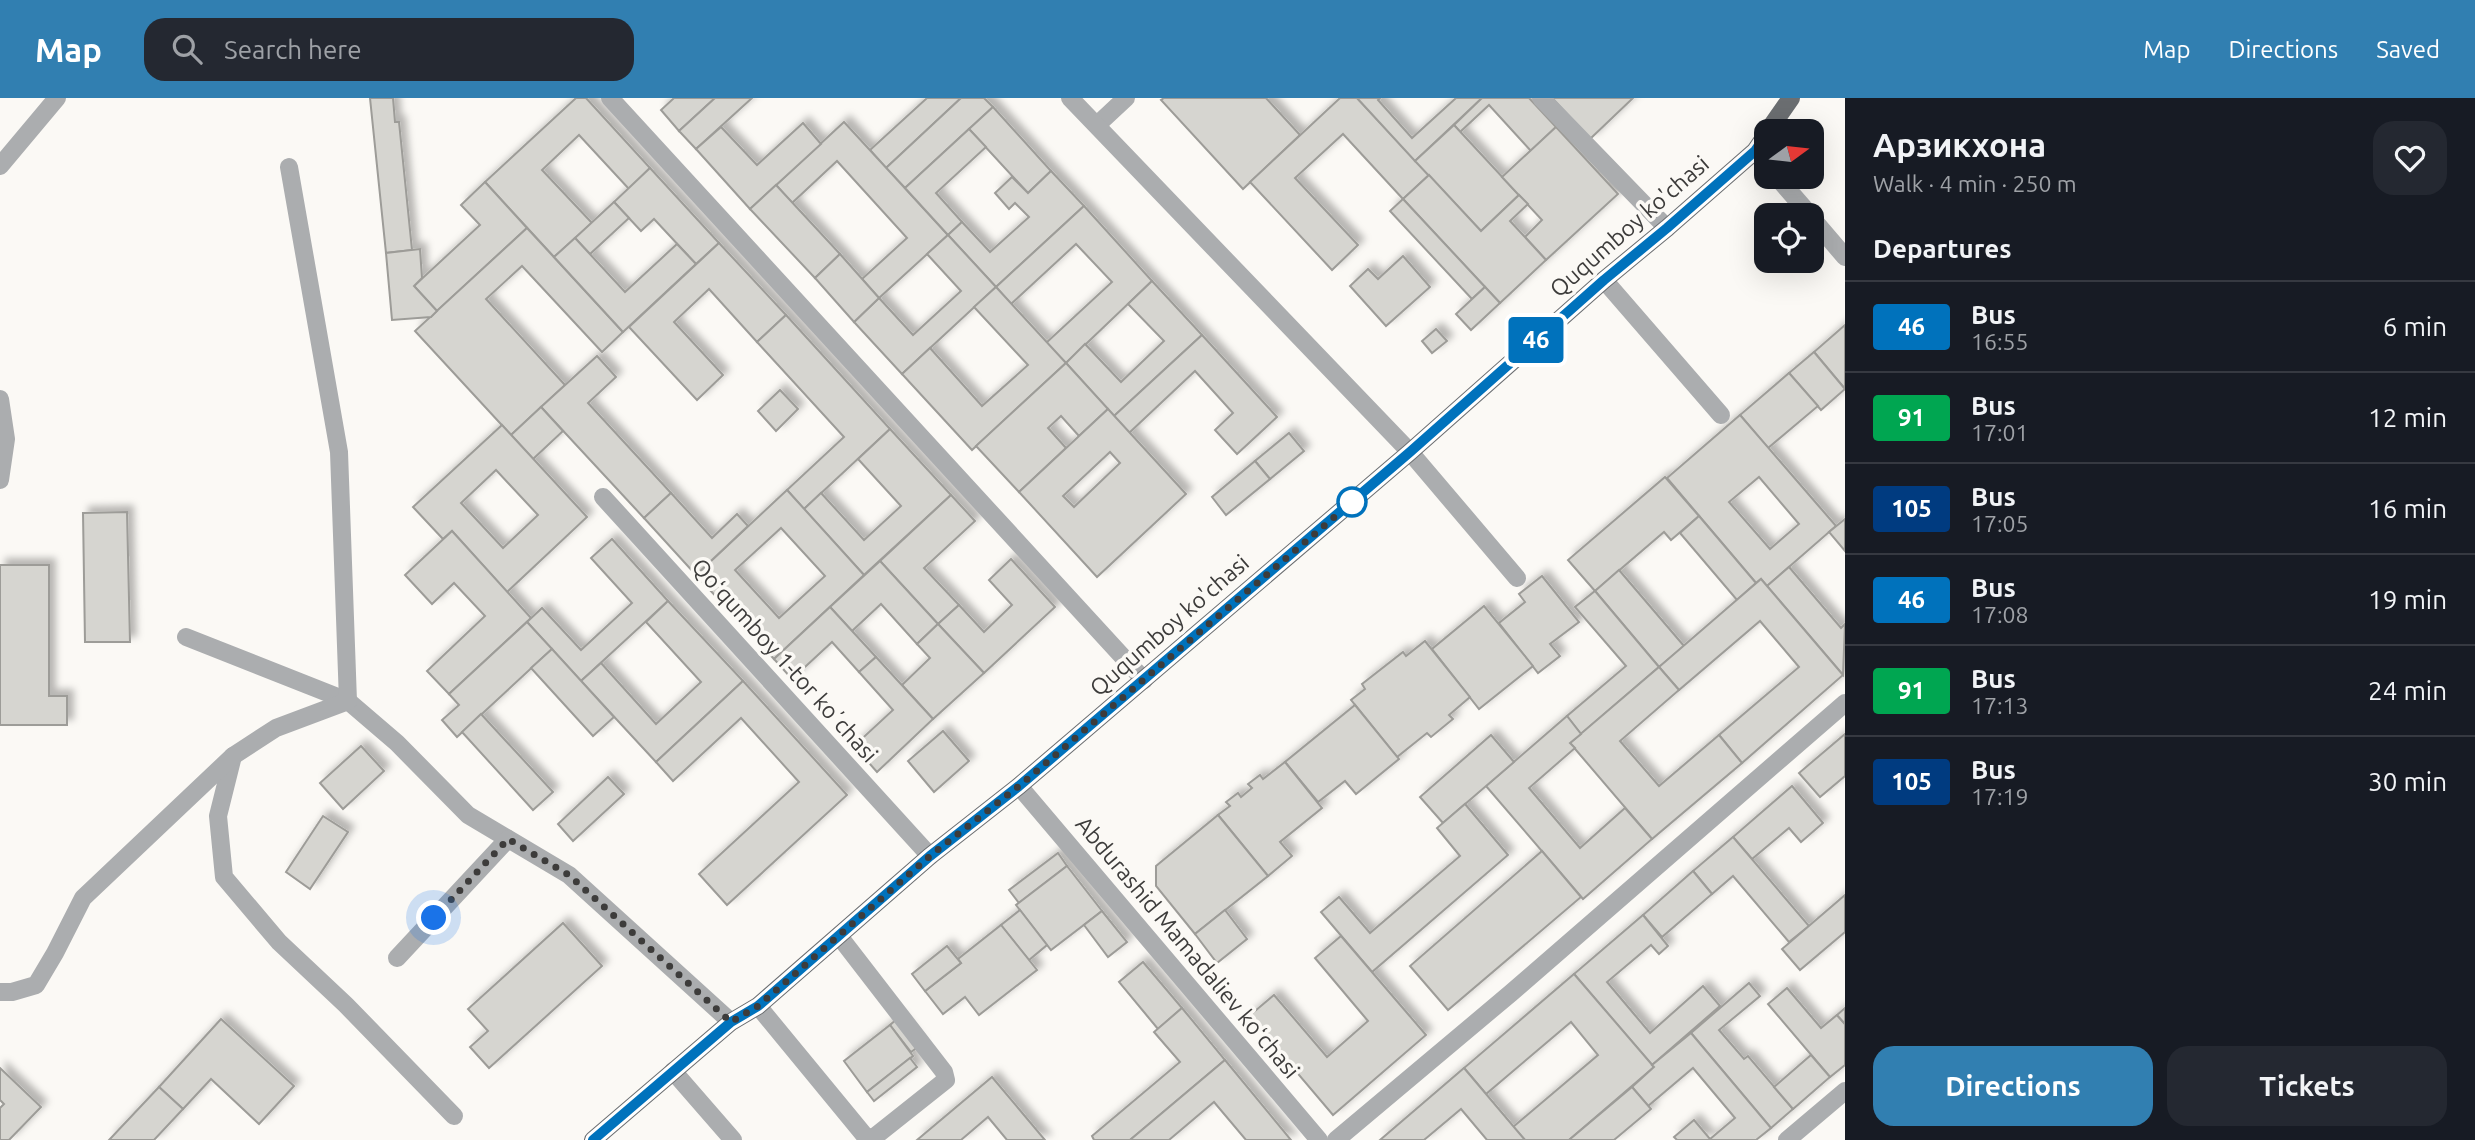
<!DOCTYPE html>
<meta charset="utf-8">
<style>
:root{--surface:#171b24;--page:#242831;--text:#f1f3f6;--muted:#9ea1a6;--line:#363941;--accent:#317fb1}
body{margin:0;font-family:Ubuntu,sans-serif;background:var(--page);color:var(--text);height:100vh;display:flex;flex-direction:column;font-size:26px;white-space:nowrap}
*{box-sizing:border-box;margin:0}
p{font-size:23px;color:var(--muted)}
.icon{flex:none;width:38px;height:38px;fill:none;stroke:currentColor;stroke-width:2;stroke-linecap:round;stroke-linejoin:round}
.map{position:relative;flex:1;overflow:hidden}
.details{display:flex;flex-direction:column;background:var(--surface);width:630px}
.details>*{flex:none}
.badge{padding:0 14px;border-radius:5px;font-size:24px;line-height:46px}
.needle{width:46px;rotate:75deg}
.controls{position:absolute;left:1754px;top:21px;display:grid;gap:14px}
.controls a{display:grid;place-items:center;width:70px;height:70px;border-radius:14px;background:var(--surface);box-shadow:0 7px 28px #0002;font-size:35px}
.you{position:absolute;width:35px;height:35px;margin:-18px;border:5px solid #fff;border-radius:50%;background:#1a73e8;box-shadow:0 0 0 10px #1a73e833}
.map>.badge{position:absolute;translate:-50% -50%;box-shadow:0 0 0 4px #fff}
h2{padding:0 28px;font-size:26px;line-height:63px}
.round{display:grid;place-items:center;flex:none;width:74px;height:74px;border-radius:21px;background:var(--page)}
.head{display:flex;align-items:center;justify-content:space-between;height:119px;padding:0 28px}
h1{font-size:33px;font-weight:600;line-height:52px}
.button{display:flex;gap:14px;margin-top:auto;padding:14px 28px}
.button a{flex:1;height:80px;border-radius:21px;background:var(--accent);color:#fff;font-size:28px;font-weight:600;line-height:80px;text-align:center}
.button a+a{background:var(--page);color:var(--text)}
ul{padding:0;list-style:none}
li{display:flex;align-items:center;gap:21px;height:91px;padding:0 28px;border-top:2px solid var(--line)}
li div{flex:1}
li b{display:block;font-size:26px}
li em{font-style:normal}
li .badge{min-width:77px;font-weight:700;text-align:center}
header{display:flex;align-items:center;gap:42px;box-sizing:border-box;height:98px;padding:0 35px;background:var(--accent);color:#fff}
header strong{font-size:33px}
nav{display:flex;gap:38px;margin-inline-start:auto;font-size:24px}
.search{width:490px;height:63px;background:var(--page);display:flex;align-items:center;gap:18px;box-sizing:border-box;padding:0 24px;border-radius:21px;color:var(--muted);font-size:26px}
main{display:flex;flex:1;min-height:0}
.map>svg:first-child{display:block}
</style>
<header>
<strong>Map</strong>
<div class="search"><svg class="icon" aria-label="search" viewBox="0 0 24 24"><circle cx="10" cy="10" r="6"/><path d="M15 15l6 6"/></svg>Search here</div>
<nav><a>Map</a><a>Directions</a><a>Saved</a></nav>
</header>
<main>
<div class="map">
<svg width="1845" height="1042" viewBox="0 0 1845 1042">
<defs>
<filter id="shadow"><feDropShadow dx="6" dy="-6" stdDeviation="3.5" flood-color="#0004"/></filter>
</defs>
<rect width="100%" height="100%" fill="#fbf9f5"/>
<g fill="#d6d5d0" stroke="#9d9c98" stroke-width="2" fill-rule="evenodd" filter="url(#shadow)">
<path d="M 370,0 L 393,0 L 395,24 L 399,24 L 412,152 L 386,155 Z"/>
<path d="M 576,0 L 586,0 L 650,70 L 629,91 L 579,37 L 542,72 L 592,125 L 554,159 L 485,84 Z"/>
<path d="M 674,0 L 715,0 L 679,33 L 661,12 Z"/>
<path d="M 715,0 L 752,0 L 696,51 L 679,33 Z"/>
<path d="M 927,0 L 961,0 L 886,70 L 870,52 Z"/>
<path d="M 961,0 L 984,0 L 993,9 L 905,90 L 886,70 Z"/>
<path d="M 1164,0 L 1266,0 L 1300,37 L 1243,91 L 1161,2 Z"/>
<path d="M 1340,0 L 1357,0 L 1429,77 L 1403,101 L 1343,36 L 1295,80 L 1358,147 L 1332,172 L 1250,84 Z"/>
<path d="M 1357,0 L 1380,0 L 1378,2 L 1412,40 L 1456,0 L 1482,0 L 1415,63 Z"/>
<path d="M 1482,0 L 1529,0 L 1556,29 L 1531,53 L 1489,7 L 1460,34 L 1454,27 Z"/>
<path d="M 1552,0 L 1633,0 L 1590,41 Z"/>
<path d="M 993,9 L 1051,73 L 1028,95 L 969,31 Z"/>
<path d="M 844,24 L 948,137 L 879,200 L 862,181 L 907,140 L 837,63 L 792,105 L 776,87 Z"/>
<path d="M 803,25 L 821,46 L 750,111 L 696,51 L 721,29 L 757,67 Z"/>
<path d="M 1454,27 L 1519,97 L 1481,133 L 1415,63 Z"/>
<path d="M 1556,29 L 1618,96 L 1546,162 L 1525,139 L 1542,122 L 1502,79 Z"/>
<path d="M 969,31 L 986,49 L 936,95 L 962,124 L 948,137 L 905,90 Z"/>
<path d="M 650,70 L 719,145 L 696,166 L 654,121 L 641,133 L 614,104 Z"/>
<path d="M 1051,73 L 1084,108 L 996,189 L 948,137 L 962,124 L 990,154 L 1029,119 L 1015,105 L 1009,111 L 995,95 L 1012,79 L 1028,95 Z"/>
<path d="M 1429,77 L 1481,133 L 1519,97 L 1528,106 L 1510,123 L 1546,162 L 1500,205 L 1403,101 Z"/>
<path d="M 485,84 L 527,130 L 437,213 L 414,188 L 480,127 L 461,107 Z"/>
<path d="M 776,87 L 840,156 L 815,180 L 750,111 Z"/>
<path d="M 1403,101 L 1485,189 L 1472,201 L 1390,113 Z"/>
<path d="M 614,104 L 629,120 L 590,156 L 575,140 Z"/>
<path d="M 1084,108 L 1152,183 L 1066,265 L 1046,245 L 1112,184 L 1076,146 L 1011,206 L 996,189 Z"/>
<path d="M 527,130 L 623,234 L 602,254 L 522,168 L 486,201 L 565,287 L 511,337 L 415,233 Z"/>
<path d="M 948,137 L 996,189 L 902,276 L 854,224 L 879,200 L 913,237 L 961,193 L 927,156 Z"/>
<path d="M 575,140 L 625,194 L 677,146 L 696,166 L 623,234 L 554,159 Z"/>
<path d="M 719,145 L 786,217 L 757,244 L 709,191 L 674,224 L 723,277 L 697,302 L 629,229 Z"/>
<path d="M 420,151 L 422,180 L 414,188 L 437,213 L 431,219 L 392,222 L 386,155 Z"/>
<path d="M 840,156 L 879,200 L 854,224 L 815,180 Z"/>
<path d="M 1403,158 L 1430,189 L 1386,228 L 1350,188 L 1368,171 L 1378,181 Z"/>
<path d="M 1152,183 L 1202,237 L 1114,318 L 1066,265 L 1085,246 L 1121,284 L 1164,243 L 1128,206 Z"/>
<path d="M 996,189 L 1066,265 L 972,352 L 902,276 L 930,250 L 982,308 L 1028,267 L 974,209 Z"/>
<path d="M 1485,189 L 1500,205 L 1471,232 L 1456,216 Z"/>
<path d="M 786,217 L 890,331 L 804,411 L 787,392 L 844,339 L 757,244 Z"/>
<path d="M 1845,227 L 1845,291 L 1814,254 Z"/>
<path d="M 1436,231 L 1447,243 L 1432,255 L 1422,243 Z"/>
<path d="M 1202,237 L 1277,319 L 1237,356 L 1215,332 L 1233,315 L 1195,273 L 1129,335 L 1114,318 Z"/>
<path d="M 1814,254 L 1845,291 L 1821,312 L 1789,275 Z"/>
<path d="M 597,258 L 616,279 L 588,305 L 671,395 L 644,420 L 541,309 Z"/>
<path d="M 1066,265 L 1108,311 L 1079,338 L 1061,318 L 1048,330 L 1066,350 L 1019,394 L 976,348 Z"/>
<path d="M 1789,275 L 1818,308 L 1768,350 L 1740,317 Z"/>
<path d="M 780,292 L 798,311 L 776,333 L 758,313 Z"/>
<path d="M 541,309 L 563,333 L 533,361 L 511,337 Z"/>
<path d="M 1108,311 L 1186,396 L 1097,479 L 1019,394 ZM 1110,354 L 1120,365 L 1074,409 L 1063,398 Z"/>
<path d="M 1740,317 L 1836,428 L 1767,488 L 1761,481 L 1756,485 L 1667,380 ZM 1759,379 L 1799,426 L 1770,451 L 1729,404 Z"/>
<path d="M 502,327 L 587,419 L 507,494 L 452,433 L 443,441 L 413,409 ZM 496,372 L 538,417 L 503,450 L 461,405 Z"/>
<path d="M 890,331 L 951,397 L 864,477 L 804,411 L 821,395 L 864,442 L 901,408 L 858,361 Z"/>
<path d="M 1289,335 L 1304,353 L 1270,381 L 1255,363 Z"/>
<path d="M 1255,363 L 1270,381 L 1226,417 L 1212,399 Z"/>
<path d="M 1665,379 L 1699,418 L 1671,442 L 1664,434 L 1595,493 L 1568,462 Z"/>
<path d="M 787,392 L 864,477 L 774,561 L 696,477 ZM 781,430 L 825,478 L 779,520 L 735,472 Z"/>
<path d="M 671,395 L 712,440 L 737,416 L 748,428 L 696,477 L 644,420 Z"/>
<path d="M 951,397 L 975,423 L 924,470 L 959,507 L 938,526 L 880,463 Z"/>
<path d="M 127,414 L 130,544 L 85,544 L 83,415 Z"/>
<path d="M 1699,418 L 1756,485 L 1737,502 L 1680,435 Z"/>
<path d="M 1845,421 L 1845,453 L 1829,434 Z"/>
<path d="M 452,433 L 531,520 L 449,596 L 427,573 L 485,518 L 454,485 L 432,506 L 405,477 Z"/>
<path d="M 612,441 L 668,503 L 581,583 L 527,524 L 542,510 L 581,552 L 632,505 L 591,460 Z"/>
<path d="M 1011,461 L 1055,509 L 984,575 L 938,526 L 959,507 L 984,534 L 1012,507 L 989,482 Z"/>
<path d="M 880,463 L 938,526 L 917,546 L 881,506 L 852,533 L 830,509 Z"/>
<path d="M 0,467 L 49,467 L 49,598 L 67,598 L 67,627 L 0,627 Z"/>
<path d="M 1789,469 L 1841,530 L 1845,526 L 1843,577 L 1767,488 Z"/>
<path d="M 1619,472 L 1684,548 L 1659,569 L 1595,493 Z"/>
<path d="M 1542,478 L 1579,524 L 1550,546 L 1560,558 L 1538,575 L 1499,525 L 1525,504 L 1519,496 Z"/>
<path d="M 1761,481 L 1843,577 L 1742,665 L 1719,637 L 1799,569 L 1760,523 L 1679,592 L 1659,569 Z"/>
<path d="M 1595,493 L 1659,569 L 1581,636 L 1567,618 L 1626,568 L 1575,509 Z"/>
<path d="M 668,503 L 743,583 L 656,664 L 581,583 L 601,565 L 656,626 L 701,584 L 646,524 Z"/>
<path d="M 1484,508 L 1533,568 L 1479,611 L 1432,551 Z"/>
<path d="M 830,509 L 876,559 L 859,574 L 832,544 L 792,581 L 774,561 Z"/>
<path d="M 527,524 L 552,551 L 457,639 L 442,622 L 459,607 L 449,596 Z"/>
<path d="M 938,526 L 984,575 L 933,621 L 902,587 L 930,560 L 917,546 Z"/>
<path d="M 1425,543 L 1470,599 L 1449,617 L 1453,621 L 1431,639 L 1427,635 L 1397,659 L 1351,602 L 1365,591 L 1362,586 L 1403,554 L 1406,558 Z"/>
<path d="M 552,551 L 614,619 L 593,638 L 531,570 Z"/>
<path d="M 876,559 L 933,621 L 877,674 L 854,648 L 893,612 L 859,574 Z"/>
<path d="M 1659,569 L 1679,592 L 1620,643 L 1659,688 L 1719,637 L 1742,665 L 1652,741 L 1570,645 Z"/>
<path d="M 743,583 L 847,697 L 727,807 L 699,776 L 799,684 L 741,620 L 673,683 L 656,664 Z"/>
<path d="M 1355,607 L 1399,661 L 1356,696 L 1345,683 L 1318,704 L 1285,664 Z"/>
<path d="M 481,616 L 553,694 L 533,712 L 462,634 Z"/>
<path d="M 1567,618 L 1581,636 L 1570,645 L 1575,650 L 1529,690 L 1580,750 L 1625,710 L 1652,741 L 1583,801 L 1486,688 Z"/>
<path d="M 943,633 L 969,663 L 934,694 L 908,663 Z"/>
<path d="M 1845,636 L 1845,678 L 1820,699 L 1799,675 Z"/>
<path d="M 1491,637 L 1514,664 L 1443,725 L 1420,699 Z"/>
<path d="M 361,648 L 384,673 L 343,711 L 320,685 Z"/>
<path d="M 1285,664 L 1322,710 L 1280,744 L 1292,758 L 1268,778 L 1218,717 L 1230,708 L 1226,704 L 1238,695 L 1241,699 L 1252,690 L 1248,686 L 1260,677 L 1263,681 Z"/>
<path d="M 608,679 L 624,696 L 573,743 L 558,726 Z"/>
<path d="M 1792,688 L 1823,725 L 1801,744 L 1789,730 L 1752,761 L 1733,739 Z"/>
<path d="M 1465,706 L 1508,757 L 1372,874 L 1321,814 L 1339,799 L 1370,835 L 1460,758 L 1437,730 Z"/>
<path d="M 1218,717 L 1268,778 L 1195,836 L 1156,788 L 1156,768 Z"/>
<path d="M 323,718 L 348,734 L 310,791 L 286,774 Z"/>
<path d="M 1733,739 L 1809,828 L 1789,844 L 1733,778 L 1712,796 L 1693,773 Z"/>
<path d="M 1542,753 L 1581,799 L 1448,912 L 1410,868 Z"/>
<path d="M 1058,755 L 1067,768 L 1019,805 L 1009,792 Z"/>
<path d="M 1067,768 L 1102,813 L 1051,852 L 1016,807 Z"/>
<path d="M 1693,773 L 1712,796 L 1662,839 L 1643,817 Z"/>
<path d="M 1845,797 L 1845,834 L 1800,872 L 1782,851 Z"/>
<path d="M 1020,812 L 1047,847 L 1029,862 L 1001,827 Z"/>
<path d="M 1225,812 L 1247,841 L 1217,865 L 1195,836 Z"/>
<path d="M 1102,813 L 1127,844 L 1108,859 L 1084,827 Z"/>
<path d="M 1643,817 L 1668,848 L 1659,856 L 1651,847 L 1607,884 L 1650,935 L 1703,888 L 1720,908 L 1652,967 L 1574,876 Z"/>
<path d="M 563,825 L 602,868 L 489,970 L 470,949 L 488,933 L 468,911 Z"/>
<path d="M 1001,827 L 1037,872 L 979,917 L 965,899 L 943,916 L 925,893 L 961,865 L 958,861 Z"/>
<path d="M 1341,838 L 1426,937 L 1333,1017 L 1249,918 L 1274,897 L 1327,959 L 1368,923 L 1315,860 Z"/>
<path d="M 947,848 L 961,865 L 925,893 L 912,876 Z"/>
<path d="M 1143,864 L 1182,910 L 1158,931 L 1119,884 Z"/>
<path d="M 1574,876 L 1654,969 L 1569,1042 L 1525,1042 L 1513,1029 L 1598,957 L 1571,924 L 1486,996 L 1464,970 Z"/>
<path d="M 1749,885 L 1760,898 L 1719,932 L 1744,961 L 1748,958 L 1793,1011 L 1771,1030 L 1691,935 Z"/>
<path d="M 1787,890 L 1821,930 L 1837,917 L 1845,926 L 1845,967 L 1830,979 L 1768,906 Z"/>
<path d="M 1182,910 L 1225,962 L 1130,1042 L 1094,1042 L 1092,1038 L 1180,964 L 1154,934 Z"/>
<path d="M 1845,910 L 1845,926 L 1837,917 Z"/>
<path d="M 221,921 L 294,988 L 259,1026 L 211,981 L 183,1011 L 159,989 Z"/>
<path d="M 897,921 L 918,949 L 911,954 L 890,927 Z"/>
<path d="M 890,927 L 913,958 L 867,994 L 844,963 Z"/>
<path d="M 1691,935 L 1771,1030 L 1756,1042 L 1677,1042 L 1674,1039 L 1694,1022 L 1710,1041 L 1735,1020 L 1693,970 L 1648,1008 L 1632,989 L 1654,969 L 1652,967 Z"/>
<path d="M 1811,957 L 1830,979 L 1793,1011 L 1774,989 Z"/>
<path d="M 910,960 L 917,969 L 874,1003 L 867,994 Z"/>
<path d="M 1225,962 L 1291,1042 L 1246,1042 L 1214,1004 L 1169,1042 L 1130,1042 Z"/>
<path d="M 0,970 L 41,1009 L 9,1042 L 0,1042 L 0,1010 L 4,1006 L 0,1002 Z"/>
<path d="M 1464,970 L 1525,1042 L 1487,1042 L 1461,1011 L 1424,1042 L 1380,1042 Z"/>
<path d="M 992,979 L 1045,1042 L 1007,1042 L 988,1019 L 961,1042 L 917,1042 Z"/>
<path d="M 159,989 L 183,1011 L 154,1042 L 109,1042 Z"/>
<path d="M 1632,989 L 1651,1011 L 1614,1042 L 1569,1042 Z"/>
</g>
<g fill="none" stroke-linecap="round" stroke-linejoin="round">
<g stroke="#abadaf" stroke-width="18">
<path d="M 1541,0 L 1667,130"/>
<path d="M 1097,27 L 1126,0"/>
<path d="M 1755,53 L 1766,66"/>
<path d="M 0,68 L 57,0"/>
<path d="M 1777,79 L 1810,117"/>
<path d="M 1811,119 L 1845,159"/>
<path d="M 1604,182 L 1721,317"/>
<path d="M 0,301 L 6,341 L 0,382"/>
<path d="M 1410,354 L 1517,480"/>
<path d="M 186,539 L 348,603 L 397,645 L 468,717 L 569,777 L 731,924"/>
<path d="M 233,658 L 218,718 L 224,779 L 279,844 L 346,907 L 454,1018"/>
<path d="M 397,860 L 508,741"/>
<path d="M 0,894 L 12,894 L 36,887 L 55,855 L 83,800 L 233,658 L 276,630 L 348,603 L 339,354 L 289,69"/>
<path d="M 758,908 L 865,1038 L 873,1040 L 946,982 L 944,974 L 839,838"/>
<path d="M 673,973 L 733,1042"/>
</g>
<g stroke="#abadaf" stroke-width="18">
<path d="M 610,0 L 1144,582"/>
<path d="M 603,399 L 930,758"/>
<path d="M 1019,688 L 1319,1042"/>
<path d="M 1336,1042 L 1511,895 L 1845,605"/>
<path d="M 1787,1042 L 1845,993"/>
</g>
<path stroke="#abadaf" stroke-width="18" d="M 1070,0 L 1410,354"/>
<g stroke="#6b6e71" stroke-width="18">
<path d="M 1768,33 L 1791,0"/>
<path d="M 593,1042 L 731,924 L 758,908 L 930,758 L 1019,688 L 1410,354 L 1604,182 L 1667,130 L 1755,53 L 1766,37"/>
</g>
</g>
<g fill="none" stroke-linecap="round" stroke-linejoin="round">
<defs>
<path id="line" d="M 593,1042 L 731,924 L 758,908 L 930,758 L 1019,688 L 1410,354 L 1604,182 L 1667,130 L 1755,53 L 1766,37"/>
</defs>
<use href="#line" stroke="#fff" stroke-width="16"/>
<use href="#line" stroke="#0072bc" stroke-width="10"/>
<path stroke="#3d3c3b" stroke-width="7" stroke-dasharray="0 12.6" d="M 434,820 L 508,741 L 569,777 L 731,924 L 758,908 L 930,758 L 1019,688 L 1352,404"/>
</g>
<circle fill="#fff" stroke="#0072bc" stroke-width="3.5" cx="1352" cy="404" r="14"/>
<g text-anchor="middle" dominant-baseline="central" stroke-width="7" stroke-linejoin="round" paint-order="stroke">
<g font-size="23" fill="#3d3c3b" stroke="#fbf9f5">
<text transform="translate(1629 128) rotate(-41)">Ququmboy ko'chasi</text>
<text transform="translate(1169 527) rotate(-41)">Ququmboy ko'chasi</text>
<text transform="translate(785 562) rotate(48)">Qoʻqumboy 1-tor koʼchasi</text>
<text transform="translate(1188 849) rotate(50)">Abdurashid Mamadaliev koʻchasi</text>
</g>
</g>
</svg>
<div class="controls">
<a><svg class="needle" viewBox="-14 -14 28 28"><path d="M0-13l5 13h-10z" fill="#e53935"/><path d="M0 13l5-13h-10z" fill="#9ea1a6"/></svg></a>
<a><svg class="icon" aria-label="locate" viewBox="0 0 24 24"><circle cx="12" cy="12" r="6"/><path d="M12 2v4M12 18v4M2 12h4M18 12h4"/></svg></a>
</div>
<div class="you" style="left:434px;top:820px"></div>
<b class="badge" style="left:1536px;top:242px;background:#0072bc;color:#fff">46</b>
</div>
<section class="details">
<div class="head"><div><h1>Арзикхона</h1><p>Walk · 4 min · 250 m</p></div><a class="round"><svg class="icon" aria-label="heart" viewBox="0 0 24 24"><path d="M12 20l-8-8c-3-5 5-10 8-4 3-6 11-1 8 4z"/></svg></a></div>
<h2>Departures</h2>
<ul>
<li><span class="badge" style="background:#0072bc;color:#fff">46</span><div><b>Bus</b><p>16:55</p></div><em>6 min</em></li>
<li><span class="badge" style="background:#00a651;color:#fff">91</span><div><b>Bus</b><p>17:01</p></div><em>12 min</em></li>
<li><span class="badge" style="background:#003b80;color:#fff">105</span><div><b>Bus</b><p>17:05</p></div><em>16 min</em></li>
<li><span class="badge" style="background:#0072bc;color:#fff">46</span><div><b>Bus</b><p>17:08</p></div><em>19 min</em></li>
<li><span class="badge" style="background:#00a651;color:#fff">91</span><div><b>Bus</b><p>17:13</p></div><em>24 min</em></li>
<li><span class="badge" style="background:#003b80;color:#fff">105</span><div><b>Bus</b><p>17:19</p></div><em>30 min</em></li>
</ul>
<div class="button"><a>Directions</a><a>Tickets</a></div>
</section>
</main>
